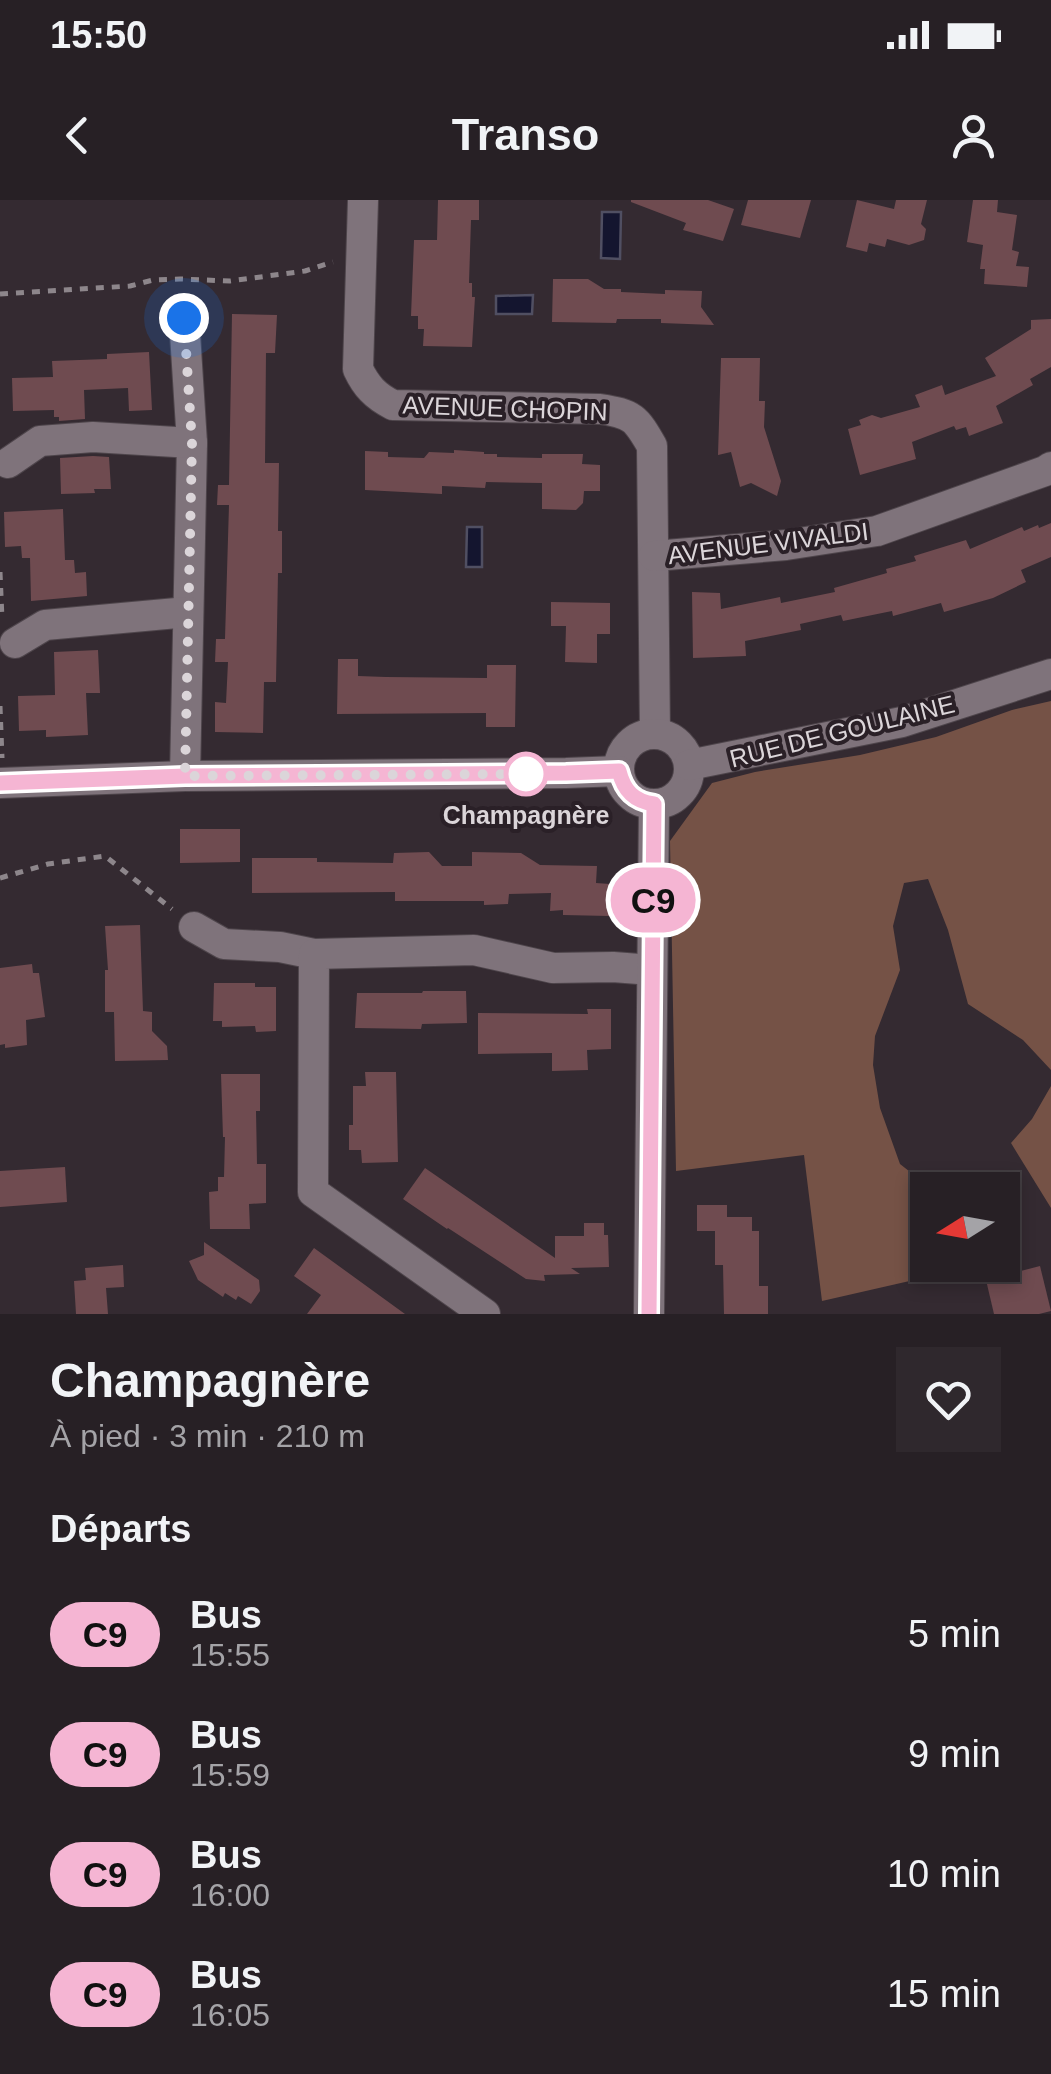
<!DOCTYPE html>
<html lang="fr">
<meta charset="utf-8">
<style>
:root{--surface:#272025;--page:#2f282d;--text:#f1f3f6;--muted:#a4a3a7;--line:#433e42}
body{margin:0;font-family:Helvetica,sans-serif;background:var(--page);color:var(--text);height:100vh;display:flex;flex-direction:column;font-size:38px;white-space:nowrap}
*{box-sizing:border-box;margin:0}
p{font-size:32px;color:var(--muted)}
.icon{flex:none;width:55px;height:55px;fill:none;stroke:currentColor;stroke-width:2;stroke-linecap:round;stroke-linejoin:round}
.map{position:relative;height:1114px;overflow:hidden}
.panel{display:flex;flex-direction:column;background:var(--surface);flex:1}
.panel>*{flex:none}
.badge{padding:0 20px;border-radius:32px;font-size:35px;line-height:65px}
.needle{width:65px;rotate:259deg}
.fabs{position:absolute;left:910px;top:972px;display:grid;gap:20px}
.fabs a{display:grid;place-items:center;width:110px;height:110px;border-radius:0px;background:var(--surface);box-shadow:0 5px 15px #0003,0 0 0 2px var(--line);font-size:50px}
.you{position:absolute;width:50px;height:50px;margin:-25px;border:8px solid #fff;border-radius:50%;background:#1a73e8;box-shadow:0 0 0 15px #1a73e833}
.map>.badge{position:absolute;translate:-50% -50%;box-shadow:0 0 0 5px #fff}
h2{padding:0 50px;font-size:38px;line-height:90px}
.round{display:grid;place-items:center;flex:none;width:105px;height:105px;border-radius:0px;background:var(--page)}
.summary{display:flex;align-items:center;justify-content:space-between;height:170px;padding:0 50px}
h1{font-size:48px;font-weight:700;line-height:75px}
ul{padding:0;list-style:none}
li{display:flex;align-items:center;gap:30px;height:120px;padding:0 50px}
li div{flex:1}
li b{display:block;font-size:38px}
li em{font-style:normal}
li .badge{min-width:110px;font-weight:700;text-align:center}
.status{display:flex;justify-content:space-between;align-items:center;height:70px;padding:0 50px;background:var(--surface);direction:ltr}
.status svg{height:28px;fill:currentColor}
header{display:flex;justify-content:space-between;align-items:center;height:130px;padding:0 50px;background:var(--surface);font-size:45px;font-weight:700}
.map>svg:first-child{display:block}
</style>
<div class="status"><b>15:50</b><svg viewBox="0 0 49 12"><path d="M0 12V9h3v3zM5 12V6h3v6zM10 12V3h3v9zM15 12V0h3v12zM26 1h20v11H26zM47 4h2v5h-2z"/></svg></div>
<header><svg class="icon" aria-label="back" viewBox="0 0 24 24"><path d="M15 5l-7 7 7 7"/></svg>Transo<svg class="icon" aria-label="person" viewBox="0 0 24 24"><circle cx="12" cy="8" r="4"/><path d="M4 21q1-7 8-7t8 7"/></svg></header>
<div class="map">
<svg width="1051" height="1114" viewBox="0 0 1051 1114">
<rect width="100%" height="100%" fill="#342a31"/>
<g fill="#755246">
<path d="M 1051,501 L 1051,870 L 1023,840 L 968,804 L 948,730 L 928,679 L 904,683 L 893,726 L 900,770 L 875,836 L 873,865 L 880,908 L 900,964 L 933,990 L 928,990 L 928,1065 L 948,1065 L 949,1072 L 822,1101 L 804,955 L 676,971 L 670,641 L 712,583 L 755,572 L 860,555 L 936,537 L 1012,510 Z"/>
<path d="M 1051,886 L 1051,1008 L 1011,943 L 1032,919 Z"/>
</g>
<g fill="#14152f" stroke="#504f62" stroke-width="2.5">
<path d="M 602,12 L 621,12 L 620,59 L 601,58 Z"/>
<path d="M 533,95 L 532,114 L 496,114 L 496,96 Z"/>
<path d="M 467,327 L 482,327 L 482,367 L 466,367 Z"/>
</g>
<g fill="#6f4b50">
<path d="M 438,0 L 479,0 L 479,20 L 471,20 L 469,83 L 472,83 L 472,97 L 475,97 L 472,147 L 423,146 L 424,129 L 418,129 L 418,116 L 411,116 L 414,40 L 437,40 Z"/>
<path d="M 631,0 L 708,0 L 734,9 L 723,41 L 683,30 L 686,23 L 631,2 Z"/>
<path d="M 748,0 L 811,0 L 800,38 L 741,25 Z"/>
<path d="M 857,0 L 894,9 L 896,0 L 927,0 L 921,24 L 926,29 L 924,40 L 909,45 L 887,39 L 885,47 L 869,43 L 867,52 L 846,47 Z"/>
<path d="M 973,0 L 998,0 L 997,12 L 1017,15 L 1012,50 L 1019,52 L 1016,66 L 1029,67 L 1027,87 L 984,84 L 985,69 L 980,69 L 983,45 L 967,42 Z"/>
<path d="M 553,79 L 588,79 L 604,89 L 621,89 L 621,92 L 665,94 L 665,90 L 702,91 L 701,107 L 714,125 L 661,123 L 661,119 L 617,119 L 616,123 L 552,122 Z"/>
<path d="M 232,114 L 277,115 L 275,153 L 266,153 L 265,263 L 279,263 L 278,331 L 282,331 L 282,373 L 278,373 L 276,482 L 264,482 L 263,533 L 215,532 L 215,502 L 226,503 L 228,462 L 215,462 L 216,439 L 225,439 L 229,305 L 217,305 L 218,285 L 229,285 Z"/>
<path d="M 1051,119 L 1051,167 L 1030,179 L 1033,185 L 996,206 L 1003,223 L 969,236 L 966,227 L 956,230 L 954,226 L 912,242 L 916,259 L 860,275 L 848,229 L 861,225 L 859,220 L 872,215 L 881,218 L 920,207 L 915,195 L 942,185 L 945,195 L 996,176 L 985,158 L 1031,129 L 1031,120 Z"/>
<path d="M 149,152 L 152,210 L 129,211 L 128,188 L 84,190 L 85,219 L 59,221 L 59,217 L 54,217 L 54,210 L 13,211 L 12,178 L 53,177 L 52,161 L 107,159 L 107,154 Z"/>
<path d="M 721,158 L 760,158 L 759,201 L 765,201 L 764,227 L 781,281 L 777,296 L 751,283 L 740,287 L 731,252 L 718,255 Z"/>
<path d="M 454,250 L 484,252 L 484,254 L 497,254 L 497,257 L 542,258 L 542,254 L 583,254 L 582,264 L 600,265 L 600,291 L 584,291 L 583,303 L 576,310 L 542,309 L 542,283 L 486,282 L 485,288 L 442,286 L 442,294 L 365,290 L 365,251 L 388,252 L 388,257 L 424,258 L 429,252 L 454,253 Z"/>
<path d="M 93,256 L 109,257 L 111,289 L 94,289 L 95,293 L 61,294 L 60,258 Z"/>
<path d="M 63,309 L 65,360 L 74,360 L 75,373 L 86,372 L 87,396 L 31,401 L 30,358 L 22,358 L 21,346 L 5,347 L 4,312 Z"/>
<path d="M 1051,323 L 1051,357 L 1021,370 L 1026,382 L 993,398 L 944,412 L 941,403 L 893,416 L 892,411 L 843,421 L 841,415 L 800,424 L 801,430 L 745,441 L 746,456 L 693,458 L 692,392 L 720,393 L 721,409 L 780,397 L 781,403 L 835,392 L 834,388 L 887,373 L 886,369 L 916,361 L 914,356 L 966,340 L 970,349 L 1022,327 L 1024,331 L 1038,325 L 1039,328 Z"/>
<path d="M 551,402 L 610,403 L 610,434 L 597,434 L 597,463 L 565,462 L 566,426 L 551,426 Z"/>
<path d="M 98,450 L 100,493 L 86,493 L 88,535 L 46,537 L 46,530 L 19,531 L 18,496 L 55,495 L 54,452 Z"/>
<path d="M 338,459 L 358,459 L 358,476 L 386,477 L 487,478 L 487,465 L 516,465 L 515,527 L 486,527 L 486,513 L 337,514 Z"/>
<path d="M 180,629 L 240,629 L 240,662 L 180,663 Z"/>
<path d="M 429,652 L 442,666 L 472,666 L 472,652 L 521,653 L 540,665 L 597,666 L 596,683 L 610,684 L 609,716 L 563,715 L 563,710 L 550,711 L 551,693 L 509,694 L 508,704 L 484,705 L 484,701 L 395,701 L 395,692 L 252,693 L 252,658 L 317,658 L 317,662 L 393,663 L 394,653 Z"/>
<path d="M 140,725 L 143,811 L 152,812 L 152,831 L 167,846 L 168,860 L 115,861 L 114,812 L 105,812 L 105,770 L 108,770 L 105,726 Z"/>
<path d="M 32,764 L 33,773 L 39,773 L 45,817 L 26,820 L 27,845 L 5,848 L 5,844 L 0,845 L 0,768 Z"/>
<path d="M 214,783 L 255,783 L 255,787 L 276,787 L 276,831 L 256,832 L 255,826 L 222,827 L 222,821 L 213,821 Z"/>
<path d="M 423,791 L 466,791 L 467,823 L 422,824 L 421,829 L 355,828 L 357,793 L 422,793 Z"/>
<path d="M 587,809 L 611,809 L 611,849 L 587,850 L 588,870 L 552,871 L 552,853 L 478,854 L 478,813 L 588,814 Z"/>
<path d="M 365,872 L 396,872 L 398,962 L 362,963 L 361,950 L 349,950 L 349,925 L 353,925 L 353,886 L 366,886 Z"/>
<path d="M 221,874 L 260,874 L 260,911 L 256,911 L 257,964 L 266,964 L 266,1003 L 249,1004 L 250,1029 L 210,1029 L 209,992 L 218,991 L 218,977 L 224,977 L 225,937 L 223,937 Z"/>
<path d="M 65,967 L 67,1002 L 0,1007 L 0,971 Z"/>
<path d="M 425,968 L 555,1058 L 555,1036 L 584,1036 L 584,1023 L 604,1023 L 604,1035 L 608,1035 L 609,1067 L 571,1068 L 580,1074 L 544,1075 L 545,1081 L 526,1079 L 448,1028 L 447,1029 L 403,999 Z"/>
<path d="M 697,1005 L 727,1005 L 727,1017 L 752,1017 L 752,1031 L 759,1031 L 759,1086 L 768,1086 L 768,1114 L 724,1114 L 723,1065 L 715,1065 L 715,1031 L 697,1031 Z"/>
<path d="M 204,1042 L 259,1080 L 260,1091 L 251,1104 L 238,1096 L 236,1100 L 225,1093 L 223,1097 L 198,1080 L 189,1061 L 204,1055 Z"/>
<path d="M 314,1048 L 405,1114 L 307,1114 L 321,1095 L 294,1076 Z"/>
<path d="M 123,1065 L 124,1087 L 106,1088 L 108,1114 L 76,1114 L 74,1081 L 86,1080 L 85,1068 Z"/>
<path d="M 1040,1066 L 1051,1111 L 1039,1114 L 994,1114 L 986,1080 Z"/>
</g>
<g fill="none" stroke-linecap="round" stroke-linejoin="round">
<defs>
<g id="minor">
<path d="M 363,0 L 358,169 C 366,186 375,196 393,205 L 600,209 C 633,214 636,218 652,246 L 655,534"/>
<path d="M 184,118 L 192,243 L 185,576"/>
<path d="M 8,263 L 40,241 L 93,237 L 192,243"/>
<path d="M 654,356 L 786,345 L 877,331 L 1045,271 L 1051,267"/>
<path d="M 15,443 L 45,425 L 188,412"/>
<circle cx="654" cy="569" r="35"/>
<path d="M 689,565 L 902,522 L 1051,474"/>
<path d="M 0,583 L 185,576 L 566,573 L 619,571"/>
<path d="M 194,727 L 224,744 L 280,747 L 314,754"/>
<path d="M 485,1114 L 313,992 L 314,754 L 474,750 L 553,768 L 613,767 L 652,770"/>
<path d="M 649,1114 L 654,604"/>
</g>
</defs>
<use href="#minor" stroke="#4e454b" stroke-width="32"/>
<g stroke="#8d868b" stroke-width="5" stroke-dasharray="8 8" stroke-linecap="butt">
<path d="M 0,94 L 130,86 L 153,80 L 180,79 L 230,81 L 305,71 L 333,62"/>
<path d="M 0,372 L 2,419"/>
<path d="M 0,506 L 2,558"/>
<path d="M 0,678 L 48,664 L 105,656 L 172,709"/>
</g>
<use href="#minor" stroke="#7f737b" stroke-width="30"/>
</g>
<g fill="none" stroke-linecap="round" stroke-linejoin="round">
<defs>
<path id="line" d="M 0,583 L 185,576 L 566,573 L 619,571 C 624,591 634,601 654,604 L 649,1114"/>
</defs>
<use href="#line" stroke="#fff" stroke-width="22"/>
<use href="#line" stroke="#f5b5d3" stroke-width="15"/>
<path stroke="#dbd5d9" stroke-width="10" stroke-dasharray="0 18" d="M 184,118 L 192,243 L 185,576 L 526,574"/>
</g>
<circle fill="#fff" stroke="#f5b5d3" stroke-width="5" cx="526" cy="574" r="20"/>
<g text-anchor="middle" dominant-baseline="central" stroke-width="8" stroke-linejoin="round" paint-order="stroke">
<g font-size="25" fill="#dbd5d9" stroke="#2a2027">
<text transform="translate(505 208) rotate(2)">AVENUE CHOPIN</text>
<text transform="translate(768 343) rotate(-7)">AVENUE VIVALDI</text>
<text transform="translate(842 531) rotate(-14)">RUE DE GOULAINE</text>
</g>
<g font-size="25" font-weight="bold" fill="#dbd5d9" stroke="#2a2027">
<text x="526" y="615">Champagnère</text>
</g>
</g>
</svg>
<div class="fabs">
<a><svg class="needle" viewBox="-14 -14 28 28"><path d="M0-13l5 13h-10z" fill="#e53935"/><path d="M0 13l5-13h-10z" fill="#a4a3a7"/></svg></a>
</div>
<div class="you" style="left:184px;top:118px"></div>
<b class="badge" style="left:653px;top:700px;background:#f5b5d3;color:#111">C9</b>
</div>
<section class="panel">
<div class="summary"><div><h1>Champagnère</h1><p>À pied · 3 min · 210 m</p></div><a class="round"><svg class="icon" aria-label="heart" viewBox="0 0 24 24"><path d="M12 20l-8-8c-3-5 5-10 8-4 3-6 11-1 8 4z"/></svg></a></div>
<h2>Départs</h2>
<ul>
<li><span class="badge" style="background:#f5b5d3;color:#111">C9</span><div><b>Bus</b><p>15:55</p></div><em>5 min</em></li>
<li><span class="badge" style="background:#f5b5d3;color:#111">C9</span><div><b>Bus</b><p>15:59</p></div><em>9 min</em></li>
<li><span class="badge" style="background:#f5b5d3;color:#111">C9</span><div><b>Bus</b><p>16:00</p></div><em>10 min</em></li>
<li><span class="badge" style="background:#f5b5d3;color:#111">C9</span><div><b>Bus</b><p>16:05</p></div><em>15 min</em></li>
</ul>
</section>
